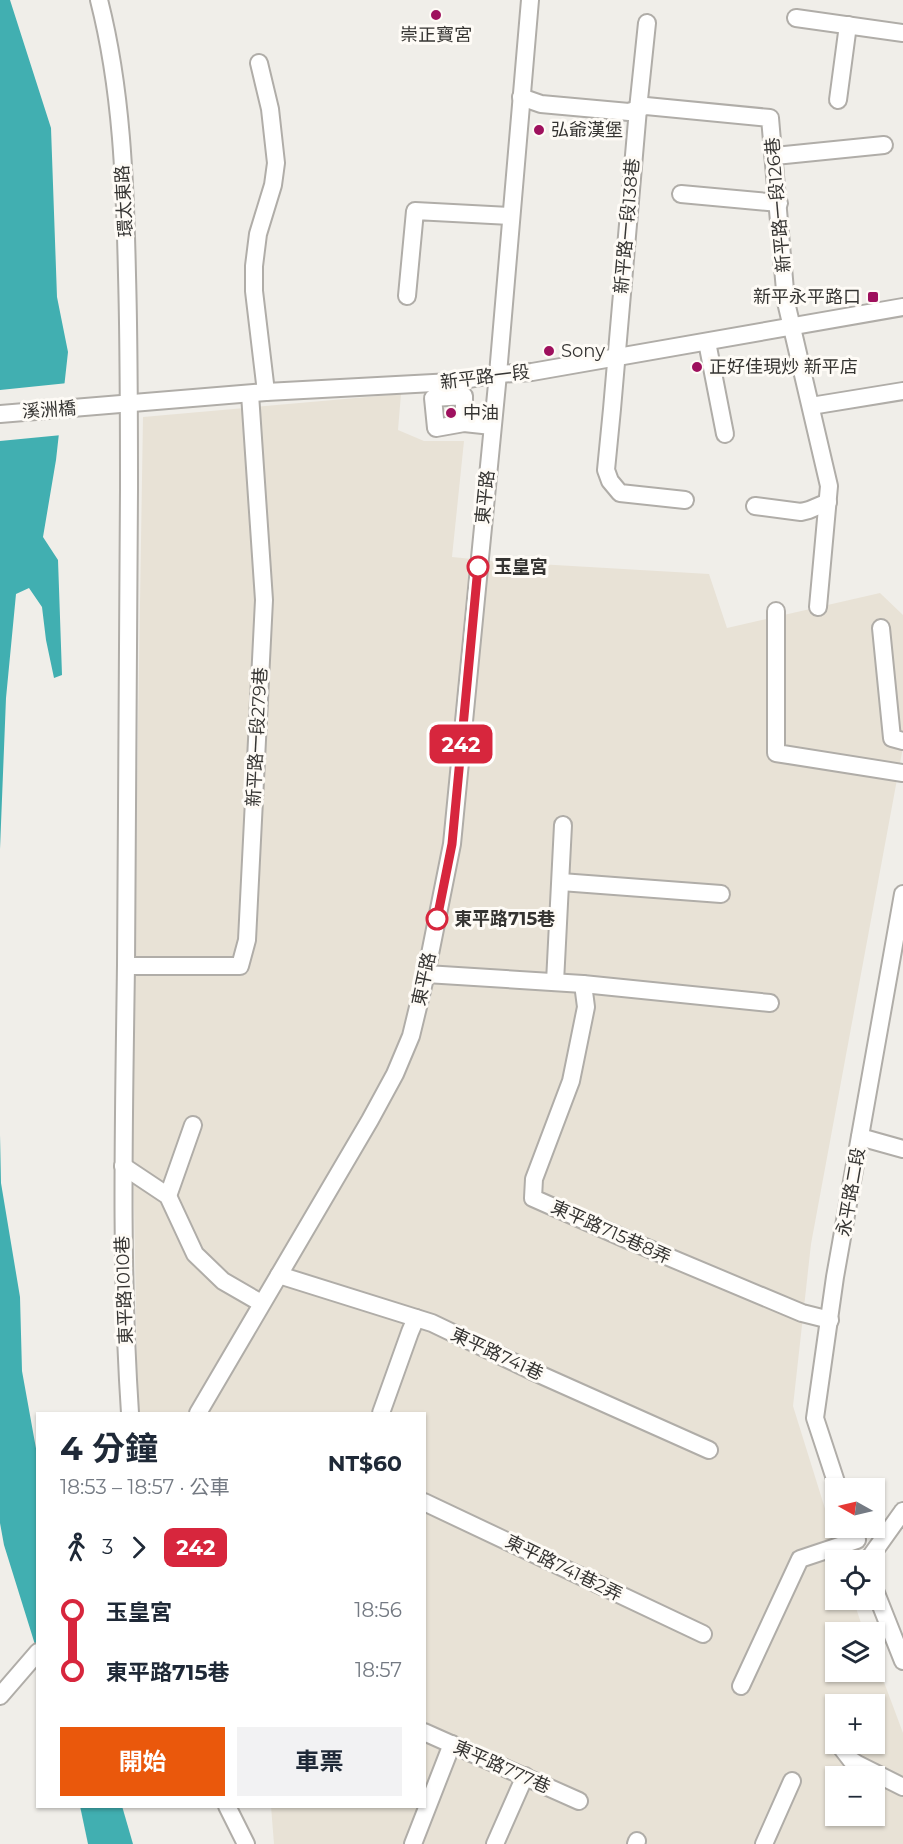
<!DOCTYPE html>
<html lang="zh-TW">
<meta charset="utf-8">
<style>
:root{--surface:#fff;--page:#f2f2f3;--text:#1f2937;--muted:#747a83;--accent:#ea580c}
body{margin:0;font-family:Montserrat,"Noto Sans TC",sans-serif;background:var(--page);color:var(--text);height:100vh;display:flex;flex-direction:column;font-size:22px;white-space:nowrap}
*{box-sizing:border-box;margin:0}
p{font-size:20px;color:var(--muted)}
.icon{flex:none;width:33px;height:33px;fill:none;stroke:currentColor;stroke-width:2;stroke-linecap:round;stroke-linejoin:round}
.map{position:relative;flex:1;overflow:hidden}
.drawer{position:absolute;left:36px;top:1412px;width:390px;height:396px;display:flex;flex-direction:column;background:var(--surface);border-radius:0px;box-shadow:0 2px 4px #0004}
.drawer>*{flex:none}
.badge{padding:0 12px;border-radius:9px;font-size:21px;line-height:39px}
.needle{width:39px;rotate:278deg}
.tools{position:absolute;left:825px;top:1478px;display:grid;gap:12px}
.tools a{display:grid;place-items:center;width:60px;height:60px;border-radius:0px;background:var(--surface);box-shadow:0 2px 4px #0004;font-size:30px}
.map>.badge{position:absolute;translate:-50% -50%;box-shadow:0 0 0 3px #fff}
.legs{display:flex;align-items:center;gap:9px;height:66px;padding:0 24px;font-size:20px}
.legs p{margin-inline-start:auto}
.headline{display:flex;align-items:center;justify-content:space-between;height:102px;padding:0 24px}
h1{font-size:33px;font-weight:700;line-height:45px}
.cta{display:flex;gap:12px;margin-top:auto;padding:12px 24px}
.cta a{flex:1;height:69px;border-radius:0px;background:var(--accent);color:#fff;font-size:24px;font-weight:700;line-height:69px;text-align:center}
.cta a+a{background:var(--page);color:var(--text)}
ul{padding:0 24px;list-style:none}
li{display:flex;align-items:center;gap:21px;height:60px;font-size:22px}
li i{display:grid;place-items:center;width:9px;height:100%;margin:0 8px;background:currentColor}
li i::after{content:'';width:15px;height:15px;margin:-8px;border:4px solid;border-radius:50%;background:var(--surface)}
li p{margin-inline-start:auto}
li:first-child i{background:linear-gradient(#0000 50%,currentColor 0)}
li:last-child i{background:linear-gradient(currentColor 50%,#0000 0)}
.map>svg:first-child{display:block}
</style>
<div class="map">
<svg width="903" height="1844" viewBox="0 0 903 1844">
<rect width="100%" height="100%" fill="#f0eee9"/>
<path fill="#e8e2d6" fill-rule="evenodd" d="M 401,394 L 398,430 L 424,441 L 464,441 L 452,557 L 503,562 L 709,574 L 727,628 L 880,593 L 903,615 L 903,747 L 811,1244 L 793,1406 L 841,1560 L 836,1560 L 836,1599 L 853,1599 L 864,1632 L 836,1632 L 836,1671 L 874,1671 L 875,1658 L 903,1733 L 903,1844 L 274,1844 L 271,1806 L 424,1806 L 424,1413 L 138,1413 L 132,1100 L 143,417 ZM 836,1704 L 874,1704 L 874,1743 L 836,1743 ZM 836,1776 L 874,1776 L 874,1815 L 836,1815 Z"/>
<g fill="#41afb1">
<path d="M 0,0 L 10,0 L 51,128 L 57,297 L 68,352 L 56,460 L 43,537 L 58,560 L 62,675 L 54,678 L 46,640 L 42,607 L 29,588 L 16,594 L 6,698 L 0,849 Z"/>
<path d="M 0,1135 L 1,1183 L 20,1297 L 22,1371 L 37,1454 L 37,1651 L 4,1545 L 0,1523 Z"/>
<path d="M 80,1806 L 122,1806 L 133,1844 L 88,1844 Z"/>
</g>
<path fill="#f0eee9" d="M 68,383 L 62,435 L 0,441 L 0,390 Z"/>
<g fill="none" stroke-linecap="round" stroke-linejoin="round">
<defs>
<g id="minor">
<path d="M 99,0 C 122,90 125,183 127,275 C 129,346 129,417 129,489 C 128,647 128,806 126,965 C 124,1115 120,1264 130,1413"/>
<path d="M 796,18 L 903,33"/>
<path d="M 647,23 L 638,109 L 612,409 L 606,470 L 610,481 L 620,493 L 685,500"/>
<path d="M 259,63 L 270,109 L 276,163 L 273,185 L 258,234 L 254,266 L 254,291 L 266,392"/>
<path d="M 521,97 L 541,104 L 629,112 L 646,106 L 770,118 L 786,302 L 829,486 L 818,607"/>
<path d="M 838,100 L 848,25"/>
<path d="M 775,156 L 884,145"/>
<path d="M 681,194 L 779,203"/>
<path d="M 407,296 L 415,211 L 511,216"/>
<path d="M 707,342 L 725,434"/>
<path d="M 811,406 L 903,391"/>
<path d="M 0,414 L 266,392 L 452,382 L 498,374 L 532,372 L 903,307"/>
<path d="M 464,423 L 436,428 L 433,398 L 464,396 L 464,423 L 492,426"/>
<path d="M 755,506 L 801,512 L 809,510 L 828,502"/>
<path d="M 776,611 L 776,753 L 903,773"/>
<path d="M 881,628 L 892,738 L 903,741"/>
<path d="M 561,882 L 721,894"/>
<path d="M 126,966 L 240,966 L 247,940 L 264,600 L 250,394"/>
<path d="M 426,974 L 583,984 L 770,1003"/>
<path d="M 555,982 L 563,825"/>
<path d="M 583,984 L 586,1007 L 571,1081 L 534,1179 L 533,1198 L 628,1240 L 802,1313 L 830,1320"/>
<path d="M 860,1137 L 903,1149"/>
<path d="M 123,1166 L 168,1196 L 195,1254 L 223,1281 L 261,1303"/>
<path d="M 168,1196 L 193,1125"/>
<path d="M 279,1275 L 432,1323 L 532,1371 L 709,1450"/>
<path d="M 198,1413 L 370,1120 L 395,1074 L 411,1036 L 426,974 L 452,844 L 498,374 L 530,0"/>
<path d="M 381,1413 L 410,1332 L 416,1318"/>
<path d="M 838,1488 L 815,1418 L 835,1277 L 903,894"/>
<path d="M 424,1502 L 703,1634"/>
<path d="M 868,1560 L 903,1511"/>
<path d="M 874,1588 L 903,1661"/>
<path d="M 741,1686 L 800,1559 L 857,1540"/>
<path d="M 0,1696 L 38,1652"/>
<path d="M 424,1732 L 579,1801"/>
<path d="M 841,1747 L 851,1760 L 857,1764 L 903,1787"/>
<path d="M 227,1806 L 246,1844"/>
<path d="M 413,1844 L 452,1744"/>
<path d="M 495,1844 L 525,1776"/>
<path d="M 636,1844 L 637,1841"/>
<path d="M 764,1844 L 792,1781"/>
</g>
</defs>
<use href="#minor" stroke="#b0ada8" stroke-width="20"/>
<use href="#minor" stroke="#fff" stroke-width="16"/>
</g>
<g fill="none" stroke-linecap="round" stroke-linejoin="round">
<defs>
<path id="line-1" d="M 437,919 L 452,844 L 478,567"/>
</defs>
<use href="#line-1" stroke="#fff" stroke-width="14"/>
<use href="#line-1" stroke="#d7263d" stroke-width="9"/>
</g>
<g fill="#9e105d" stroke="#fefbf6" stroke-width="2">
<circle cx="436" cy="15" r="6"/>
<circle cx="539" cy="130" r="6"/>
<rect x="867" y="291" width="12" height="12" rx="3"/>
<circle cx="549" cy="351" r="6"/>
<circle cx="697" cy="367" r="6"/>
<circle cx="451" cy="413" r="6"/>
</g>
<g fill="#fff" stroke="#d7263d" stroke-width="3">
<circle cx="478" cy="567" r="10"/>
<circle cx="437" cy="919" r="10"/>
</g>
<g text-anchor="middle" dominant-baseline="central" stroke-width="6" stroke-linejoin="round" paint-order="stroke">
<g font-size="18" fill="#353432" stroke="#fefbf6" text-anchor="start">
<text x="436" y="35" text-anchor="middle">崇正寶宮</text>
<text x="551" y="130">弘爺漢堡</text>
<text x="861" y="297" text-anchor="end">新平永平路口</text>
<text x="561" y="351">Sony</text>
<text x="709" y="367">正好佳現炒 新平店</text>
<text x="463" y="413">中油</text>
</g>
<g font-size="18" fill="#353432" stroke="#fefbf6">
<text transform="translate(124 201) rotate(-93)">環太東路</text>
<text transform="translate(778 205) rotate(-95)">新平路一段126巷</text>
<text transform="translate(627 226) rotate(-85)">新平路一段138巷</text>
<text transform="translate(485 377) rotate(-7)">新平路一段</text>
<text transform="translate(49 410) rotate(-4)">溪洲橋</text>
<text transform="translate(485 497) rotate(-84)">東平路</text>
<text transform="translate(257 737) rotate(-87)">新平路一段279巷</text>
<text transform="translate(424 979) rotate(-78)">東平路</text>
<text transform="translate(851 1192) rotate(-80)">永平路二段</text>
<text transform="translate(611 1232) rotate(24)">東平路715巷8弄</text>
<text transform="translate(124 1290) rotate(-92)">東平路1010巷</text>
<text transform="translate(497 1354) rotate(25)">東平路741巷</text>
<text transform="translate(564 1568) rotate(26)">東平路741巷2弄</text>
<text transform="translate(502 1767) rotate(24)">東平路777巷</text>
</g>
<g font-size="18" font-weight="bold" fill="#353432" stroke="#fefbf6" text-anchor="start">
<text x="494" y="567">玉皇宮</text>
<text x="454" y="919">東平路715巷</text>
</g>
</g>
</svg>
<div class="tools">
<a><svg class="needle" viewBox="-14 -14 28 28"><path d="M0-13l5 13h-10z" fill="#e53935"/><path d="M0 13l5-13h-10z" fill="#747a83"/></svg></a>
<a><svg class="icon" aria-label="locate" viewBox="0 0 24 24"><circle cx="12" cy="12" r="6"/><path d="M12 2v4M12 18v4M2 12h4M18 12h4"/></svg></a>
<a><svg class="icon" aria-label="layers" viewBox="0 0 24 24"><path d="M12 4l9 5-9 5-9-5zM3 14l9 5 9-5"/></svg></a>
<a>+</a>
<a>−</a>
</div>
<b class="badge" style="left:461px;top:744px;background:#d7263d;color:#fff">242</b>
<section class="drawer">
<div class="headline"><div><h1>4 分鐘</h1><p>18:53 – 18:57 · 公車</p></div><b>NT$60</b></div>
<div class="legs"><svg class="icon" aria-label="walk" viewBox="0 0 24 24"><circle cx="13" cy="4" r="2"/><path d="M13 8l-2 6 4 7M11 14l-3 7M7 12l3-4h3l4 4"/></svg>3<svg class="icon" aria-label="forward" viewBox="0 0 24 24"><path d="M9 5l7 7-7 7"/></svg><b class="badge" style="background:#d7263d;color:#fff">242</b></div>
<ul>
<li><i style="color:#d7263d"></i><b>玉皇宮</b><p>18:56</p></li>
<li><i style="color:#d7263d"></i><b>東平路715巷</b><p>18:57</p></li>
</ul>
<div class="cta"><a>開始</a><a>車票</a></div>
</section>
</div>
